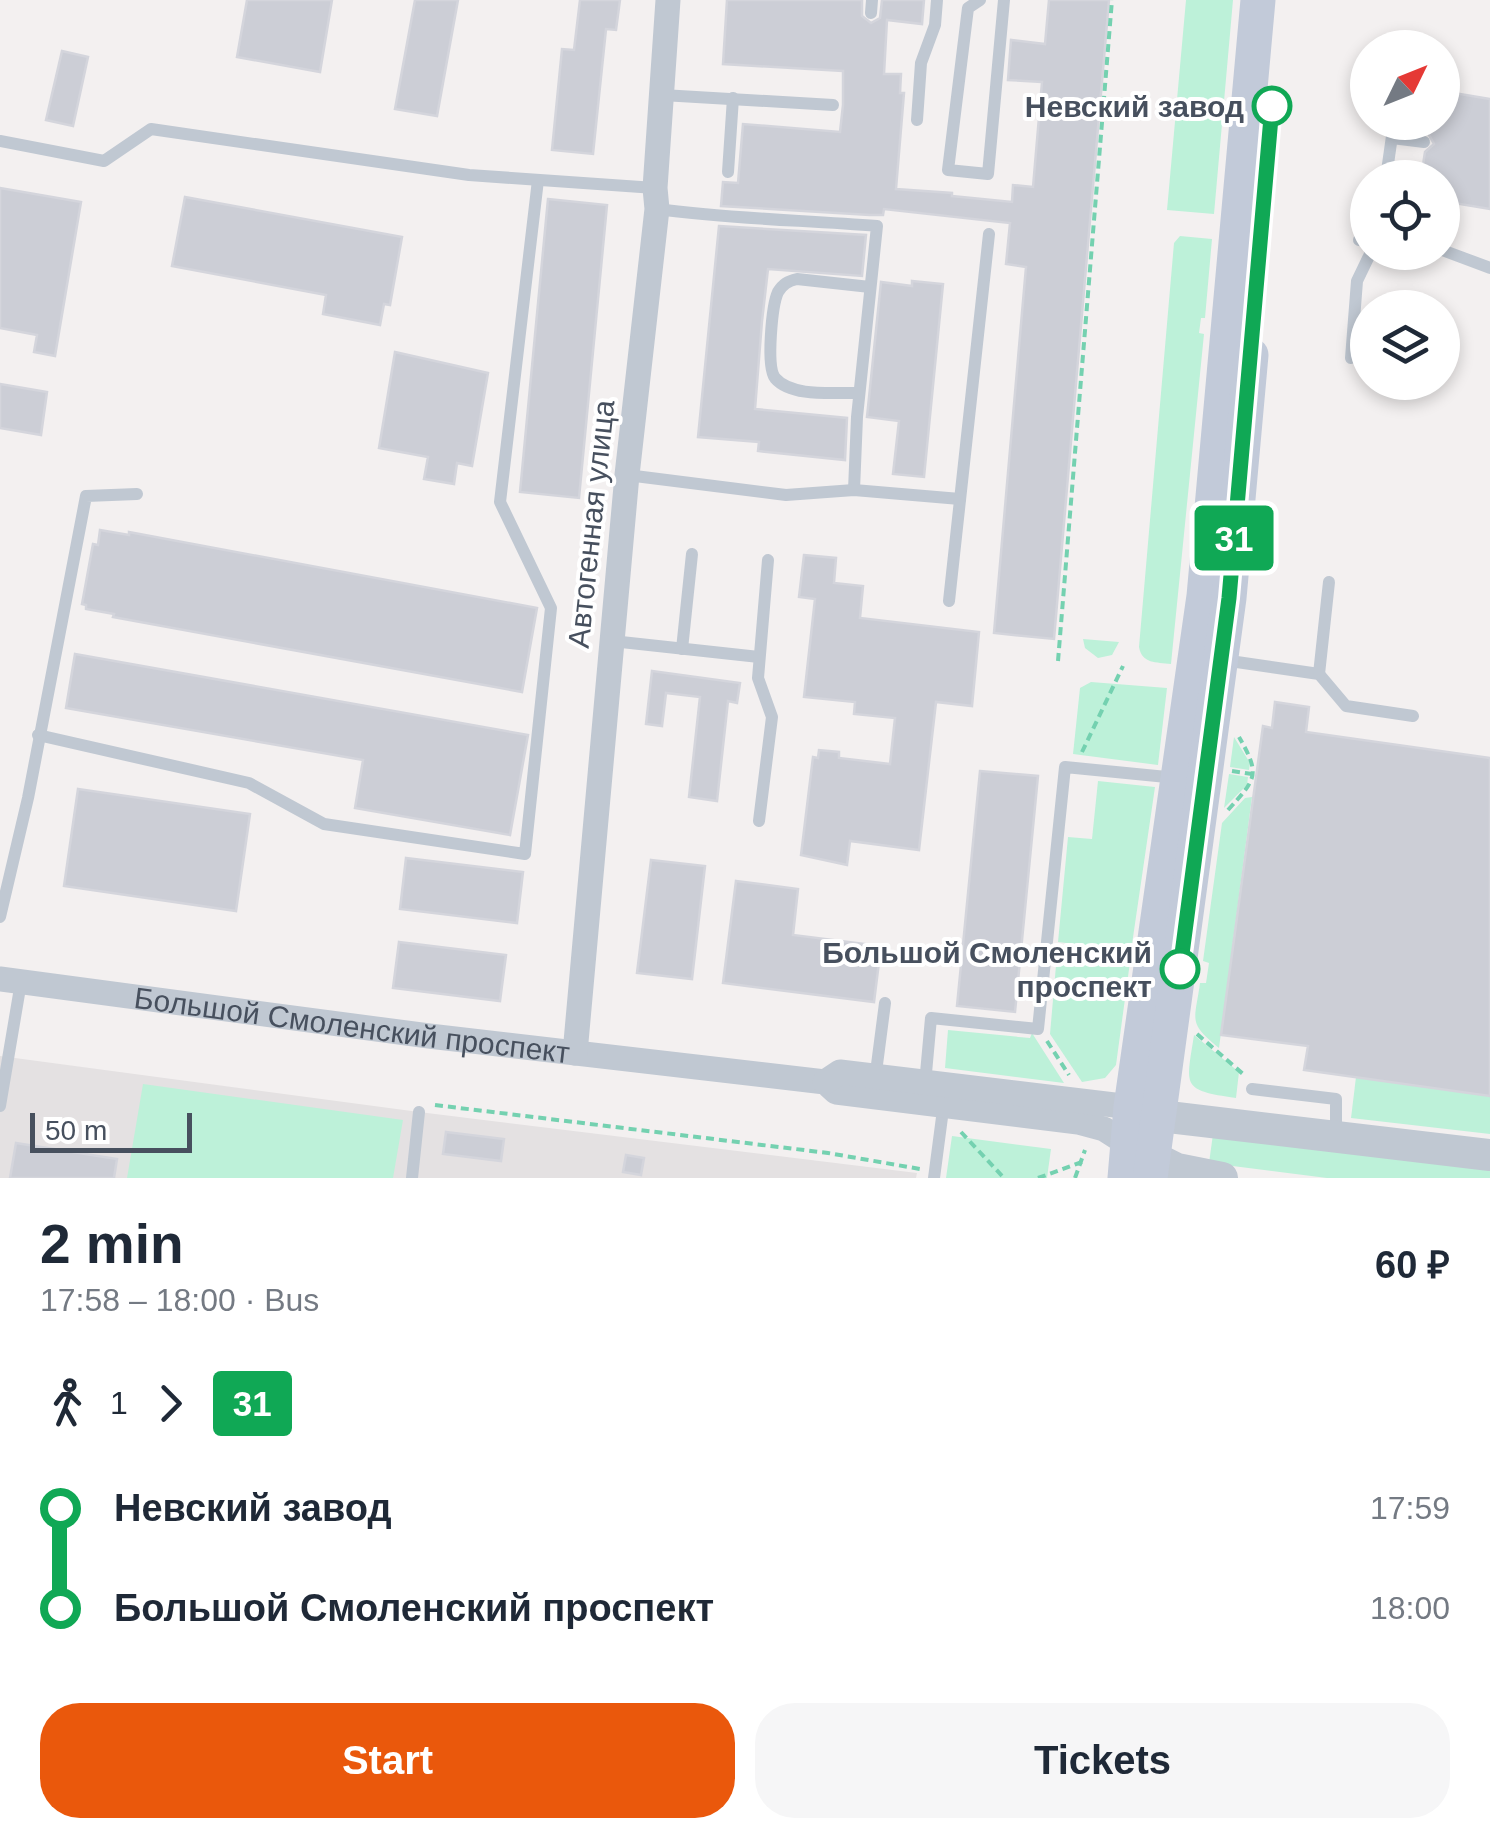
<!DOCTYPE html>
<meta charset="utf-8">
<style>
:root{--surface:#fff;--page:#f6f6f7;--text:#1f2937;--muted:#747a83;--accent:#ea580c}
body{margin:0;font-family:Helvetica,sans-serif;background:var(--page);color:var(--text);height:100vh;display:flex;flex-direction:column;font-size:38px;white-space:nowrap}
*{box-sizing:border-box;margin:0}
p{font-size:32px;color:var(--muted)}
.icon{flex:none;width:55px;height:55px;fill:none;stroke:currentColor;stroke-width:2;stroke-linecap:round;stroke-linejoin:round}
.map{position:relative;height:1178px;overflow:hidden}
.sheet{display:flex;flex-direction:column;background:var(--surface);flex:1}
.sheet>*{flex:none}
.badge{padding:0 20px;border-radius:8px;font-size:35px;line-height:65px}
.needle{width:65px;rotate:47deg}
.controls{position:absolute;left:1350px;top:30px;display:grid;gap:20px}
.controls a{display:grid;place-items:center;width:110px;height:110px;border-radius:50%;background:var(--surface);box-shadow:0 5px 15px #0003;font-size:50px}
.scale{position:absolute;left:30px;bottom:25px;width:162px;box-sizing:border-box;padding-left:10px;border:5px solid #47505e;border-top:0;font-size:28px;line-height:35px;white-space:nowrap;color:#47505e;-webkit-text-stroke:8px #fff;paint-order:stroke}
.map>.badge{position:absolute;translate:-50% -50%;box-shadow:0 0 0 5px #fff}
.legs{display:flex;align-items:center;gap:15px;height:110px;padding:0 40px;font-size:32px}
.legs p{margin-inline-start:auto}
.summary{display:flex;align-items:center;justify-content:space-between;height:170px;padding:0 40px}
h1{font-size:55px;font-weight:600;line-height:75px}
.cta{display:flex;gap:20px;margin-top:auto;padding:20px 40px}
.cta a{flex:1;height:115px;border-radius:40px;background:var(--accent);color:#fff;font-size:40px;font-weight:600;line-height:115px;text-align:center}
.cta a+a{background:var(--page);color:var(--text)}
ul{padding:0 40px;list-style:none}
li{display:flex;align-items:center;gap:35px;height:100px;font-size:38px}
li i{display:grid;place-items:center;width:15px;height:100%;margin:0 12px;background:currentColor}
li i::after{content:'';width:25px;height:25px;margin:-12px;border:8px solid;border-radius:50%;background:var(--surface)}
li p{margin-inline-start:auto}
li:first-child i{background:linear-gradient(#0000 50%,currentColor 0)}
li:last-child i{background:linear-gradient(currentColor 50%,#0000 0)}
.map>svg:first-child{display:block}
</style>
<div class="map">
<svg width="1490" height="1178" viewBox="0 0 1490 1178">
<rect width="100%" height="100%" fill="#f3f0f0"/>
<path fill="#e4e1e2" d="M 0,1056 L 419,1112 L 917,1173 L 916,1178 L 0,1178 Z"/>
<g fill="#bdf1d9">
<path d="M 1186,0 L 1233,0 L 1214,214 L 1167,210 Z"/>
<path d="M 1180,236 L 1212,239 L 1205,318 L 1201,318 L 1199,333 L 1204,334 L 1171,664 C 1156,662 1142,664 1139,647 L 1174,243 Z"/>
<path d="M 1083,639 L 1119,642 L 1112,655 L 1098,658 L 1085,648 Z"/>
<path d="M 1091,682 L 1167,688 L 1158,765 L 1073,754 L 1080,688 Z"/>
<path d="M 1234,737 L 1250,763 L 1249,770 L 1230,767 Z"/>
<path d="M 1229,774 L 1248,777 L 1247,785 L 1224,808 Z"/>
<path d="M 1098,781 L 1155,787 L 1131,951 L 1058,942 L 1068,837 L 1092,839 Z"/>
<path d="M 1252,797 L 1219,1048 C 1187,1022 1195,1021 1200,983 L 1206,983 L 1209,963 L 1203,961 L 1222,823 L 1245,798 Z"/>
<path d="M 1057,954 L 1130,962 L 1116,1065 L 1105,1078 L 1082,1082 L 1050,1034 Z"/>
<path d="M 948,1030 L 1030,1038 L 1032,1033 L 1064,1083 L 945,1068 Z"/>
<path d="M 1194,1035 L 1239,1072 L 1236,1098 C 1181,1090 1186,1087 1194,1035 Z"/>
<path d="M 1356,1077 L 1490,1096 L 1490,1134 L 1351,1118 Z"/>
<path d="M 143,1084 L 403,1120 L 393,1178 L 127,1178 Z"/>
<path d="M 1213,1134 L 1490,1168 L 1490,1178 L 1327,1178 L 1209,1163 Z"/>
<path d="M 952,1136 L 1051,1149 L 1047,1178 L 946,1178 Z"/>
</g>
<g fill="#ccced6" stroke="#d4d5dc" stroke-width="2.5">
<path d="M 247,0 L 332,0 L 320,72 L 237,57 Z"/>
<path d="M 415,0 L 458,0 L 437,116 L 395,109 Z"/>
<path d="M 580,0 L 620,0 L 616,30 L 606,29 L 593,154 L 552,150 L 562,49 L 574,50 Z"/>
<path d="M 727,0 L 862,0 L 862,16 L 871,23 L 880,18 L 882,0 L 924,0 L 922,24 L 887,20 L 884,74 L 901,74 L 900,93 L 904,93 L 896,189 L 952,193 L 952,196 L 1012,202 L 1013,185 L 1033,187 L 1042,82 L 1008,80 L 1011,40 L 1045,44 L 1049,0 L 1109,0 L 1054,639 L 994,633 L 1026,267 L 1006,264 L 1010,223 L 884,209 L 883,215 L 870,215 L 721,206 L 723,182 L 738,183 L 743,124 L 840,132 L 843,105 L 843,71 L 723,64 Z"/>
<path d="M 62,51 L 88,57 L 73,126 L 46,120 Z"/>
<path d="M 1442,91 L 1490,99 L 1490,209 L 1442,201 L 1442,178 L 1421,178 L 1425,152 L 1434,144 L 1428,133 L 1430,122 L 1442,122 Z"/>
<path d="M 0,188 L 81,202 L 55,356 L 34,352 L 37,335 L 0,328 Z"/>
<path d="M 185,197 L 402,237 L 390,305 L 384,304 L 380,325 L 323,314 L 326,295 L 172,266 Z"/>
<path d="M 548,199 L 607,205 L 579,498 L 520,492 Z"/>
<path d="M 719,226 L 866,235 L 862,276 L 768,269 L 762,321 L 755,409 L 847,418 L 845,460 L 758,451 L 759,442 L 698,437 Z"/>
<path d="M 912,281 L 943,284 L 924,477 L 893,474 L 899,421 L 867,417 L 881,282 L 912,286 Z"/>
<path d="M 395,352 L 488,373 L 472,466 L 457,463 L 454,484 L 424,479 L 428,457 L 379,448 Z"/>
<path d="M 0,384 L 47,392 L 41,435 L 0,428 Z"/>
<path d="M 100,530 L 129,535 L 129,532 L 537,608 L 522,692 L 113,617 L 114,614 L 86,609 L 86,605 L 82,604 L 93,544 L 98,545 Z"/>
<path d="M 804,555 L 836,558 L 834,583 L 863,586 L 860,618 L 979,632 L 972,706 L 936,702 L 919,850 L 850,841 L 847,865 L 801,855 L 813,757 L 818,758 L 819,750 L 839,752 L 839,758 L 890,764 L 895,718 L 854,714 L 855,702 L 804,697 L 815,599 L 799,597 Z"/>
<path d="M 75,654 L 528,735 L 510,835 L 355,808 L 363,760 L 66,708 Z"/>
<path d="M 652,671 L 740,683 L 737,703 L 728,701 L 717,801 L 689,797 L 700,697 L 666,693 L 662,726 L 646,724 Z"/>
<path d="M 1275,702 L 1309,707 L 1306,732 L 1490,758 L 1490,1096 L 1304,1070 L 1308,1046 L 1221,1035 L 1263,726 L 1272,728 Z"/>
<path d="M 980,771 L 1038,776 L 1015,1012 L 957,1006 Z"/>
<path d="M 78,789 L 250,814 L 236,911 L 64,886 Z"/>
<path d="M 406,858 L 523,872 L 517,923 L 400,909 Z"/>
<path d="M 651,860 L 705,866 L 692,979 L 637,973 Z"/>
<path d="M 736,881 L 798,889 L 793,935 L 881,946 L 874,1002 L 723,983 Z"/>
<path d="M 399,942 L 506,955 L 500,1001 L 393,988 Z"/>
<path d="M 446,1132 L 504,1139 L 501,1161 L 443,1154 Z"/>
<path d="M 16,1143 L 117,1159 L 114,1178 L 10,1178 Z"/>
<path d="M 626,1155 L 644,1158 L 641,1175 L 623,1172 Z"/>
</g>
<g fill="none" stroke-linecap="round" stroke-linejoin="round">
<g stroke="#74d1b0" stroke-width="4" stroke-dasharray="8 5" stroke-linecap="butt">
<path d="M 1058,661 L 1112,0"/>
<path d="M 1082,752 L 1123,666"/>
<path d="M 1232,771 L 1252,774"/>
<path d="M 1228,810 C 1256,779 1261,775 1239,737"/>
<path d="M 1062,948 L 1127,956"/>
<path d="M 1197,1034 L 1243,1074"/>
<path d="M 1047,1041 L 1069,1075"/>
<path d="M 435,1105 L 828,1153 L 920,1169"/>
<path d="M 961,1132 L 1004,1178"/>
<path d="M 1038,1178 L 1082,1162"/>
<path d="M 1075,1178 L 1085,1150"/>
</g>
<g stroke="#c0c8d2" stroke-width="12">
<path d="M 980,0 L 968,8 L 948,170 L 988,174 L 1004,0"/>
<path d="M 871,13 L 872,0"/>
<path d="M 662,95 L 833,105"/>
<path d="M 917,120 L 921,63 L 935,25 L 937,0"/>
<path d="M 1392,138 L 1424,142"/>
<path d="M 0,141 L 104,161 L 151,129 L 469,175 L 655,188"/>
<path d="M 728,172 L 733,98"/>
<path d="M 1386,178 L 1394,122"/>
<path d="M 657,209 C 730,219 803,220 877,226 L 857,417 L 854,490"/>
<path d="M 1359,240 L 1368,241"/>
<path d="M 1442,250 L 1490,268"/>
<path d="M 1351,358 L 1357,281 L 1371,252"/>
<path d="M 859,393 C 836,392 792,398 775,378 C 766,366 772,305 778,292 C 783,284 788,281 797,279 L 870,287"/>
<path d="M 627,475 L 786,495 L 854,490 L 960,499"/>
<path d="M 949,601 L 989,234"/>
<path d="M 612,641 L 759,657"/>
<path d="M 682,649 L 692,554"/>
<path d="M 1223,660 L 1319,674 L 1346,706 L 1413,716"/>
<path d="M 1319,674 L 1329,582"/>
<path d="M 38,735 L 249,783 L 324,824 L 525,854 L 551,608 L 500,502 L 538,180"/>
<path d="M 759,821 L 772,717 L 758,678 L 768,560"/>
<path d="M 0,917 L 28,798 L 86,496 L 137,494"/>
<path d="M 875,1080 L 885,1003"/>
<path d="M 925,1084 L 931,1018 L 1038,1029 L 1065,767 L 1177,778"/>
<path d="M 1252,1089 L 1336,1099 L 1336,1134"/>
<path d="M 0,1106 L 21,982"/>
<path d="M 412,1178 L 419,1112"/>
<path d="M 934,1178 L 944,1102"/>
</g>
<g stroke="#c0c8d2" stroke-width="25">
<path id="s1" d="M 0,979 L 429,1036 L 825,1082 L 836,1092 L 1078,1122 L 1104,1129 L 1129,1145"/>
<path d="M 575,1053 L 627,475 L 657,209 L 655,188 L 668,0"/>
<path d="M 825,1082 L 840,1072 L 1131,1107"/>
</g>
<g stroke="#c0c8d2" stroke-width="32">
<path d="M 1133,1108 L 1160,1116 L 1490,1155"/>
<path d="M 1133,1147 L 1177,1169 L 1222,1178"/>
</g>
<g stroke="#c2cad9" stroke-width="35">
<path d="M 1125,1178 L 1131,1107 L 1204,596 L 1258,0"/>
<path d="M 1150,1178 L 1229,598 L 1251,355"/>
</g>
</g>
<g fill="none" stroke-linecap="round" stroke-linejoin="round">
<defs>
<path id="line-1" d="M 1180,969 L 1229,598 L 1272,106"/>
</defs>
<use href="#line-1" stroke="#fff" stroke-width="22"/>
<use href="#line-1" stroke="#10a855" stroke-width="15"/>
</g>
<g fill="#fff" stroke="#10a855" stroke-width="5">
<circle cx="1272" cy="106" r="18"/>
<circle cx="1180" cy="969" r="18"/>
</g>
<g text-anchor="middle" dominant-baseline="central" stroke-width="8" stroke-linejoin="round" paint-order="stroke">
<g font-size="30" font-weight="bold" fill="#47505e" stroke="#fff" text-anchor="end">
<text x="1244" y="106">Невский завод</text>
<text x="1152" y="952">Большой Смоленский<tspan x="1152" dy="34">проспект</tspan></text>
</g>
<g font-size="30" fill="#47505e" stroke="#fff">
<text transform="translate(591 524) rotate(-84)">Автогенная улица</text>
<text stroke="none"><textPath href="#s1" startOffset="355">Большой Смоленский проспект</textPath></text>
</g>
</g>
</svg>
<div class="controls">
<a><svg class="needle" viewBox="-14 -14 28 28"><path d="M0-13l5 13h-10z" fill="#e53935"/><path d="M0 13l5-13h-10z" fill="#747a83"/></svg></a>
<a><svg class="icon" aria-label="locate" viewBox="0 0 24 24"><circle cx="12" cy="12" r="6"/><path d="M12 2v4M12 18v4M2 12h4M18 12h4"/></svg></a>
<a><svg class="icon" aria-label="layers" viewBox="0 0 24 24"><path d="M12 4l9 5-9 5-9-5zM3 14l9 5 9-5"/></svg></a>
</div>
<div class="scale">50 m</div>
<b class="badge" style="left:1234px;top:538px;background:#10a855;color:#fff">31</b>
</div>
<section class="sheet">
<div class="summary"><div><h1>2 min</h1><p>17:58 – 18:00 · Bus</p></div><b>60 ₽</b></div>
<div class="legs"><svg class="icon" aria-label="walk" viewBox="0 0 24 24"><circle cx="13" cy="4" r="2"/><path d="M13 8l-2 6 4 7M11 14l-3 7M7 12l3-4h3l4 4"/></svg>1<svg class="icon" aria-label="forward" viewBox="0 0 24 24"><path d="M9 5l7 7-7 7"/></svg><b class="badge" style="background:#10a855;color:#fff">31</b></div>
<ul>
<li><i style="color:#10a855"></i><b>Невский завод</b><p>17:59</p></li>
<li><i style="color:#10a855"></i><b>Большой Смоленский проспект</b><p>18:00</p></li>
</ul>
<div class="cta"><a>Start</a><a>Tickets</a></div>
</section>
